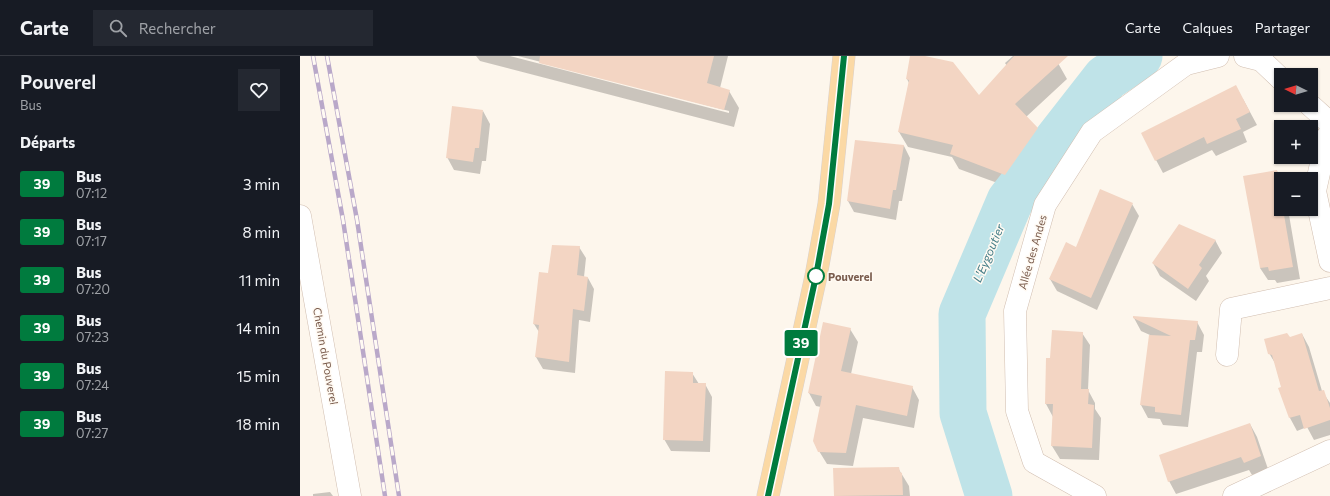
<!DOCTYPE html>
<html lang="fr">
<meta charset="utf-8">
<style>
:root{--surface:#171b24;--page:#242831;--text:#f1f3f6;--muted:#9ea1a6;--line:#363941}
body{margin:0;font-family:Commissioner,sans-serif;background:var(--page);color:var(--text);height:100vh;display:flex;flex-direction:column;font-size:15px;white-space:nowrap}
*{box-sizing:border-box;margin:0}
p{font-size:13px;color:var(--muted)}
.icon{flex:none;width:22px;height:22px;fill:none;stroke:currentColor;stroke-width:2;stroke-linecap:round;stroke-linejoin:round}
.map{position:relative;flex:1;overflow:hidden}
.drawer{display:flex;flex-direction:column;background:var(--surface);width:300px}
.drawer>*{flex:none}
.badge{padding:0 8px;border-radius:3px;font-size:14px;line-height:26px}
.needle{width:26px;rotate:275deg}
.fabs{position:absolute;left:974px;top:12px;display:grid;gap:8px}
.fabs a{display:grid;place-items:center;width:44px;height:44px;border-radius:0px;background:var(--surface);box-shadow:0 1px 3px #0004;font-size:20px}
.map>.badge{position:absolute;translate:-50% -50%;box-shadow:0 0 0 2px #fff}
h2{padding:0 20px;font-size:15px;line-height:36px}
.round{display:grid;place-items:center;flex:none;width:42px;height:42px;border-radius:0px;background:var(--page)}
.overview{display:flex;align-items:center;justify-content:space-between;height:68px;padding:0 20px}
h1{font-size:19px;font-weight:600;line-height:30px}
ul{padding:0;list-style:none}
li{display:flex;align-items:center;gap:12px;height:48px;padding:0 20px}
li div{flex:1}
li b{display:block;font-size:15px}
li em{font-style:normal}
li .badge{min-width:44px;font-weight:700;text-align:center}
header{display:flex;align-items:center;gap:24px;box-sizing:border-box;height:56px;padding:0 20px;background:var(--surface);border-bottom:1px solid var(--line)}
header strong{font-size:19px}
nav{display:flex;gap:22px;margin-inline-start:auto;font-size:14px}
.search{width:280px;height:36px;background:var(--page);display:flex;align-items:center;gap:10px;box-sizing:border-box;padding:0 14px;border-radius:0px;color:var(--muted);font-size:15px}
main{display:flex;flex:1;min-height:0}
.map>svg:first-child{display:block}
</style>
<header>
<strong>Carte</strong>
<div class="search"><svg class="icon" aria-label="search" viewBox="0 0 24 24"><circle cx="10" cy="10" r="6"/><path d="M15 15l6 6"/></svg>Rechercher</div>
<nav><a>Carte</a><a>Calques</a><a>Partager</a></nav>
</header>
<main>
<section class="drawer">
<div class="overview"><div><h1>Pouverel</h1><p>Bus</p></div><a class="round"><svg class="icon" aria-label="heart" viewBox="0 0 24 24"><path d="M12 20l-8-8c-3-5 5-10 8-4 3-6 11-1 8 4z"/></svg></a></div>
<h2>Départs</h2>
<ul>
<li><span class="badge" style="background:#007b3e;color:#fff">39</span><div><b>Bus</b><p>07:12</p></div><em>3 min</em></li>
<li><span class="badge" style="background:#007b3e;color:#fff">39</span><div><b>Bus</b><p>07:17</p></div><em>8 min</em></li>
<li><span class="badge" style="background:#007b3e;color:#fff">39</span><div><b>Bus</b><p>07:20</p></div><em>11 min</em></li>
<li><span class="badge" style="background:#007b3e;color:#fff">39</span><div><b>Bus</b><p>07:23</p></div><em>14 min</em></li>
<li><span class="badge" style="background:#007b3e;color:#fff">39</span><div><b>Bus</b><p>07:24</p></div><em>15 min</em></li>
<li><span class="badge" style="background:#007b3e;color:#fff">39</span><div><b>Bus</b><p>07:27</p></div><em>18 min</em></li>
</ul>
</section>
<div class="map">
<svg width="1030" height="440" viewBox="0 0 1030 440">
<rect width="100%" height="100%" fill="#fdf6ec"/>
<g fill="#0003">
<path d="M 176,0 L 210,0 L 429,57 L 429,55 L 218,0 L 428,0 L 420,32 L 429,35 L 439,52 L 434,71 L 180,5 Z"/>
<path d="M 611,0 L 621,0 L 679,41 L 707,10 L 705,7 L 713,0 L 754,0 L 767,23 L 726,61 L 737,73 L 745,87 L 714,133 L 659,113 L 652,101 L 608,91 L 599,76 L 609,27 L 607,23 Z"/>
<path d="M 943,43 L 957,69 L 943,76 L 947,86 L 916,100 L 912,94 L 863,117 L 842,78 Z"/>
<path d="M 183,55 L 190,68 L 186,105 L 182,105 L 180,118 L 154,114 L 147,101 Z"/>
<path d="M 556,85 L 604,90 L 610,102 L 602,145 L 599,145 L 596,164 L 554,156 L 548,145 Z"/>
<path d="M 977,115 L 982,123 L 981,153 L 988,153 L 1000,223 L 977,227 L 975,224 L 968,224 L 960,212 Z"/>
<path d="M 832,148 L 839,160 L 797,254 L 757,235 L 750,223 L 777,192 Z"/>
<path d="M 915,184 L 922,197 L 906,220 L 909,225 L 896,245 L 860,220 L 853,207 Z"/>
<path d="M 279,191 L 286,202 L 284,221 L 288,222 L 294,233 L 290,266 L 279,264 L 275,317 L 243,313 L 236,301 L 239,276 L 234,268 L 249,218 Z"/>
<path d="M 834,262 L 897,266 L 904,279 L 902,296 L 897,296 L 888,371 L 863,369 L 860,363 L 848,362 L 841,349 L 850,279 L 841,275 Z"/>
<path d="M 550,273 L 558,286 L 551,318 L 612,331 L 619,344 L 614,372 L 563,362 L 553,410 L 527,408 L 519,395 L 521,351 L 516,350 L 509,337 Z"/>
<path d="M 782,277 L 790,289 L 788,334 L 795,347 L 795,353 L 801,362 L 799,404 L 760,403 L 752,390 L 753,361 L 746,348 L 751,303 Z"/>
<path d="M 1002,278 L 1009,291 L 1022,335 L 1030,347 L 1030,379 L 1014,384 L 1007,371 L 997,375 L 990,362 L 975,307 L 969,297 L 989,282 Z"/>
<path d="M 392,317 L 399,328 L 405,328 L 412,341 L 410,396 L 371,395 L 364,383 Z"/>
<path d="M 950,368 L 957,381 L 968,413 L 952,419 L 949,414 L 876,438 L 869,425 Z"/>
<path d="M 598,412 L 609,430 L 610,440 L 535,440 L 534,413 Z"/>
<path d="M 30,436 L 33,440 L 13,440 L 13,438 Z"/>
</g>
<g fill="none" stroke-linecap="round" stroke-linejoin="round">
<path stroke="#bfe3e8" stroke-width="47" d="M 689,440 L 663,357 L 662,258 L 710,145 L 806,22 L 839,0"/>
</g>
<g fill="#f3d5c3">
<path d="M 240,0 L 414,0 L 407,27 L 430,34 L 424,54 L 239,7 Z"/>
<path d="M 610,0 L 625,0 L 653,6 L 679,39 L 714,0 L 768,0 L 715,48 L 738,72 L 705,119 L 650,98 L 653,89 L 598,76 L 609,24 L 606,23 Z"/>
<path d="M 936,29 L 950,56 L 936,63 L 941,73 L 907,88 L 904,81 L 855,105 L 841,77 Z"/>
<path d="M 152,50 L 183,54 L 179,92 L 175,92 L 173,106 L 146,102 Z"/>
<path d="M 555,84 L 604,89 L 596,134 L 593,134 L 590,153 L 547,145 Z"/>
<path d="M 977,114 L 981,133 L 981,153 L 983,153 L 993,211 L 969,215 L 968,211 L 960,212 L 943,120 Z"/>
<path d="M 800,133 L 833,147 L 791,242 L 749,223 L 766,186 L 776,191 Z"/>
<path d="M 879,168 L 916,184 L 899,209 L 902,212 L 888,233 L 852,207 Z"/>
<path d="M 252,189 L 280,190 L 277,219 L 288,221 L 284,255 L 273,253 L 269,306 L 235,301 L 239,269 L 233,268 L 239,216 L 248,217 Z"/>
<path d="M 833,260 L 898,265 L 895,284 L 890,284 L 881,359 L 855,356 L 855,351 L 840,349 L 849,279 L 871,280 L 833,262 Z"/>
<path d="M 523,266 L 551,272 L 541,315 L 613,330 L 607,360 L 556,349 L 546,397 L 518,396 L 513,385 L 522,340 L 508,337 Z"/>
<path d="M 752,274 L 783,276 L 781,333 L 789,333 L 788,348 L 794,349 L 792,392 L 751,390 L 753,348 L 745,348 L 746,302 L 750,302 Z"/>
<path d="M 987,277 L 990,281 L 1002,277 L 1019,335 L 1024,334 L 1030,352 L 1030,364 L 1004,373 L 1000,359 L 989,362 L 978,332 L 981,331 L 972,299 L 968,298 L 964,283 Z"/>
<path d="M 365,315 L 393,316 L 393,327 L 406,327 L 403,385 L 363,384 Z"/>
<path d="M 950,367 L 961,400 L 944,407 L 941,401 L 868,426 L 859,399 Z"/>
<path d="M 599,411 L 600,416 L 602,417 L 603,439 L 534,440 L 533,412 Z"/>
</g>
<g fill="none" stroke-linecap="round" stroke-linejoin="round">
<defs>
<g id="minor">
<path d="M 945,0 L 961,4 L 981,23"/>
<path d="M 1010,49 L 1030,67"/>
<path d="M 1030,77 L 1027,81 L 1015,135 L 1030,205"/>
<path d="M 0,160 L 50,440"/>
<path d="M 927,299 L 931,253 L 1030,232"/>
<path d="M 795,440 L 734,406 L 717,355 L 715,255 L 745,149 L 792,76 L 886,8 L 918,0"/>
<path d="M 934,440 L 1030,395"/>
</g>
<path id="major" d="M 468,440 L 516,220 L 529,148 L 544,0"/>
</defs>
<use href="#minor" stroke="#d1beb0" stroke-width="23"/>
<use href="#major" stroke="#dad1cd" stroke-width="23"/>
<use href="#minor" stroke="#fff" stroke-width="22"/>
<use href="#major" stroke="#fbd9a5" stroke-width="22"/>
<defs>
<g id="rail">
<path d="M 13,0 L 43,164 L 85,440"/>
<path d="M 27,0 L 57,164 L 99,440"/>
</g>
</defs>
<use href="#rail" stroke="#b9a8c9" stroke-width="4.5"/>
<use href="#rail" stroke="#fffaf3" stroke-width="3" stroke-dasharray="9" stroke-linecap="butt"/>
</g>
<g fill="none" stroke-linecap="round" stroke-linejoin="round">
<defs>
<path id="line" d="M 468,440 L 516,220 L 529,148 L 544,0"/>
</defs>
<use href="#line" stroke="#fff" stroke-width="9"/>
<use href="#line" stroke="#007b3e" stroke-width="6"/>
</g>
<circle fill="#fff" stroke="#007b3e" stroke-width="2" cx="516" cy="220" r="8"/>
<g text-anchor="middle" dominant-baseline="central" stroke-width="3" stroke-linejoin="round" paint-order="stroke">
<g font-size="11" fill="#7a5c4d" stroke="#fffaf3">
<text transform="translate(732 196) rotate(-74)">Allée des Andes</text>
<text transform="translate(26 300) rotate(80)">Chemin du Pouverel</text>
</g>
<g font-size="11" font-weight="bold" fill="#7a5c4d" stroke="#fffaf3" text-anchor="start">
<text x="528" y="220">Pouverel</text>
</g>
<g font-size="12" font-style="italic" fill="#437c86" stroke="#fffaf3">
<text transform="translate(688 197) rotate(-67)">L'Eygoutier</text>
</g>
</g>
</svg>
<div class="fabs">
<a><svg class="needle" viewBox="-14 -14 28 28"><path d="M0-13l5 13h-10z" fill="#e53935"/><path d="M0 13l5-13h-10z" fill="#9ea1a6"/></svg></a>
<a>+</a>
<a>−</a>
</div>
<b class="badge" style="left:501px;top:287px;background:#007b3e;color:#fff">39</b>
</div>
</main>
